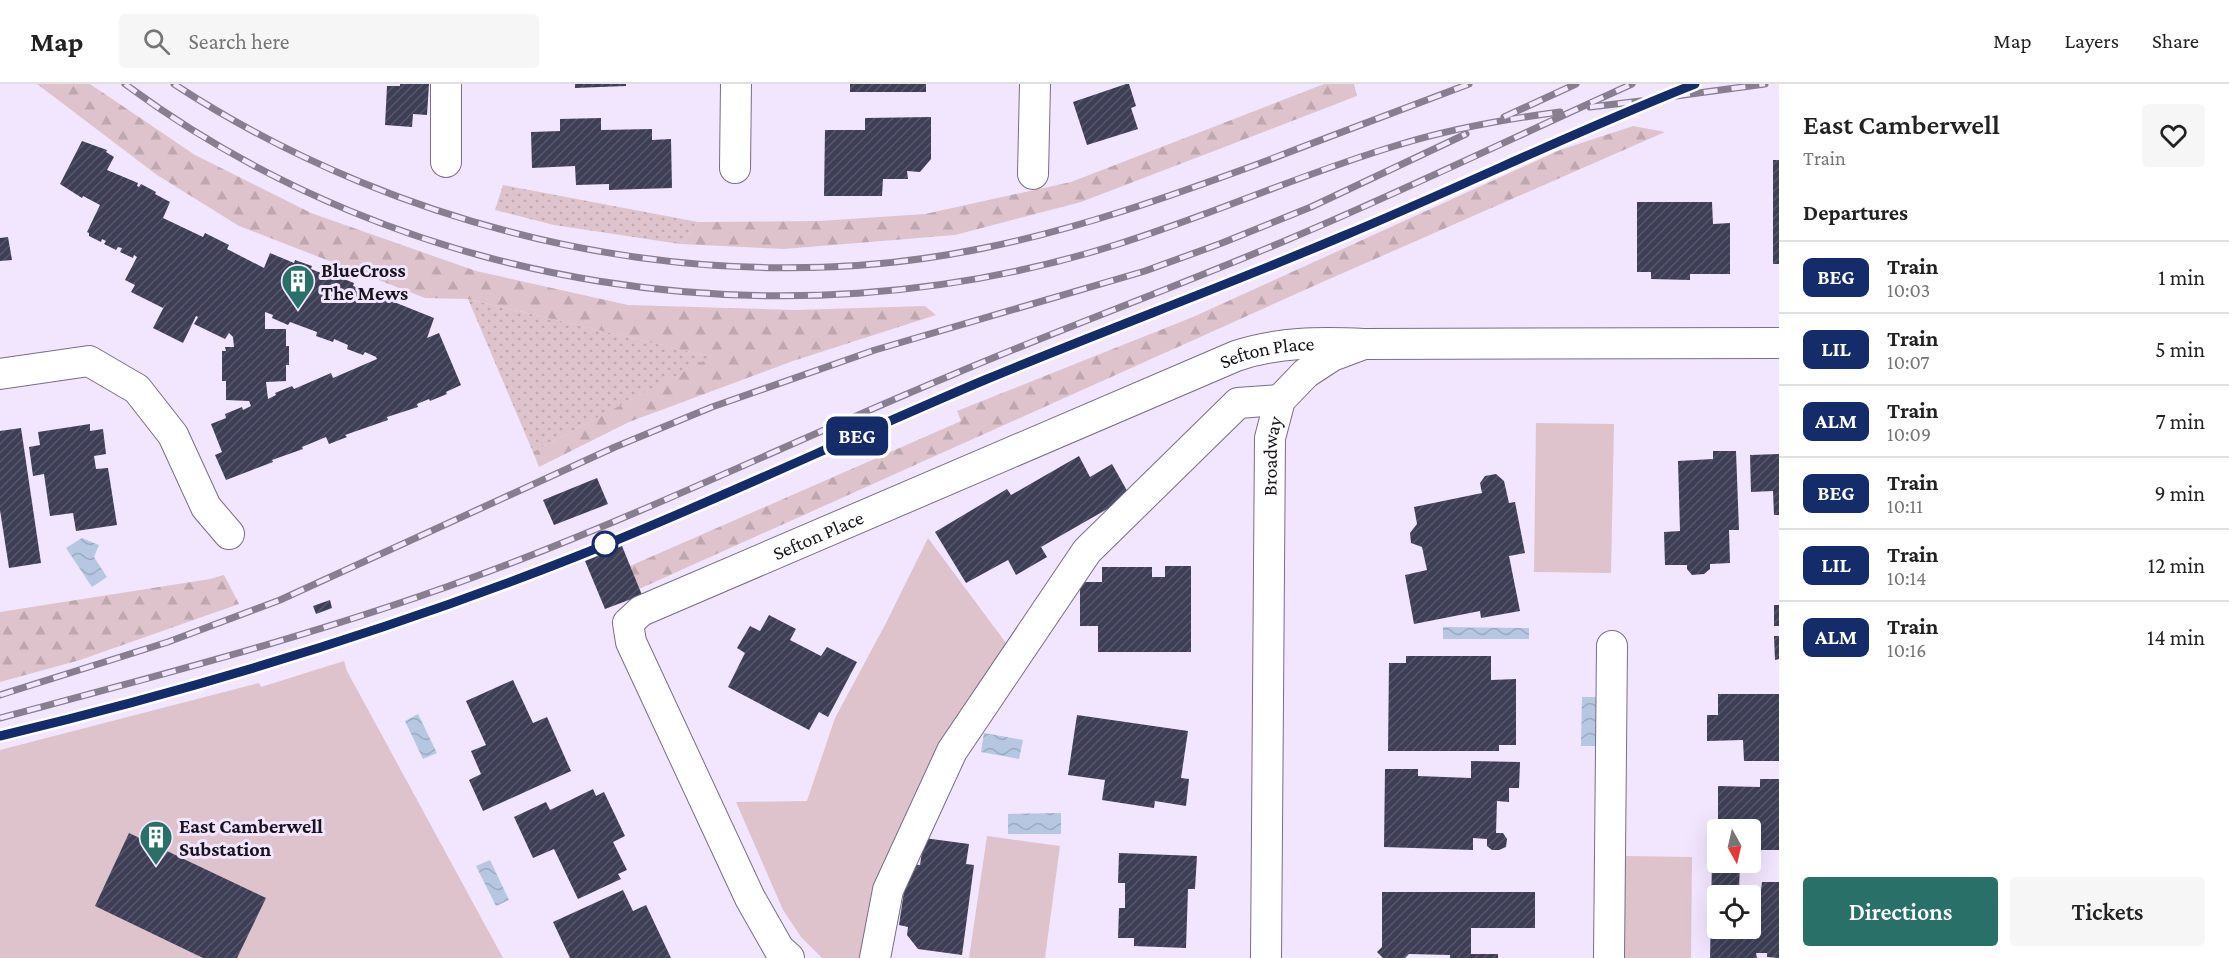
<!DOCTYPE html>
<style>
:root{--surface:#fff;--page:#f6f6f6;--text:#222;--muted:#767676;--line:#e0e0e0;--accent:#287068}
body{margin:0;font-family:"Crimson Pro",serif;background:var(--page);color:var(--text);height:100vh;display:flex;flex-direction:column;font-size:22px;white-space:nowrap}
*{box-sizing:border-box;margin:0}
p{font-size:20px;color:var(--muted)}
.icon{flex:none;width:33px;height:33px;fill:none;stroke:currentColor;stroke-width:2;stroke-linecap:round;stroke-linejoin:round}
.map{position:relative;flex:1;overflow:hidden}
.panel{display:flex;flex-direction:column;background:var(--surface);width:450px}
.panel>*{flex:none}
.badge{padding:0 12px;border-radius:9px;font-size:21px;line-height:39px}
.needle{width:39px;rotate:172deg}
.controls{position:absolute;left:1707px;top:735px;display:grid;gap:12px}
.controls a{display:grid;place-items:center;width:54px;height:54px;border-radius:6px;background:var(--surface);box-shadow:0 6px 24px #0002;font-size:30px}
.map>.badge{position:absolute;translate:-50% -50%;box-shadow:0 0 0 3px #fff}
h2{padding:0 24px;font-size:22px;line-height:54px}
.round{display:grid;place-items:center;flex:none;width:63px;height:63px;border-radius:6px;background:var(--page)}
.overview{display:flex;align-items:center;justify-content:space-between;height:102px;padding:0 24px}
h1{font-size:28px;font-weight:600;line-height:45px}
.action{display:flex;gap:12px;margin-top:auto;padding:12px 24px}
.action a{flex:1;height:69px;border-radius:6px;background:var(--accent);color:#fff;font-size:24px;font-weight:600;line-height:69px;text-align:center}
.action a+a{background:var(--page);color:var(--text)}
ul{padding:0;list-style:none}
li{display:flex;align-items:center;gap:18px;height:72px;padding:0 24px;border-top:2px solid var(--line)}
li div{flex:1}
li b{display:block;font-size:22px}
li em{font-style:normal}
li .badge{min-width:66px;font-weight:700;text-align:center}
header{display:flex;align-items:center;gap:36px;box-sizing:border-box;height:84px;padding:0 30px;background:var(--surface);border-bottom:2px solid var(--line)}
header strong{font-size:28px}
nav{display:flex;gap:33px;margin-inline-start:auto;font-size:21px}
.search{width:420px;height:54px;background:var(--page);display:flex;align-items:center;gap:15px;box-sizing:border-box;padding:0 21px;border-radius:6px;color:var(--muted);font-size:22px}
main{display:flex;flex:1;min-height:0}
.map>svg:first-child{display:block}
</style>
<header>
<strong>Map</strong>
<div class="search"><svg class="icon" aria-label="search" viewBox="0 0 24 24"><circle cx="10" cy="10" r="6"/><path d="M15 15l6 6"/></svg>Search here</div>
<nav><a>Map</a><a>Layers</a><a>Share</a></nav>
</header>
<main>
<div class="map">
<svg width="1779" height="874" viewBox="0 0 1779 874">
<defs>
<pattern id="grass-dots" width="8" height="8" patternUnits="userSpaceOnUse" patternTransform="scale(1.5)"><rect width="8" height="8" fill="#dec3cc"/><path d="M2 2h.1M6 6h.1" fill="none" stroke="#bea7af" stroke-width="1.8" stroke-linecap="round"/></pattern>
<pattern id="forest-firs" width="22" height="20" patternUnits="userSpaceOnUse" patternTransform="scale(1.5)"><rect width="22" height="20" fill="#dec3cc"/><path d="M5 1l3.5 6h-7zM16 11l3.5 6h-7z" fill="#bea7af"/></pattern>
<pattern id="water-waves" width="16" height="10" patternUnits="userSpaceOnUse" patternTransform="scale(1.5)"><rect width="16" height="10" fill="#b5c7e1"/><path d="M0 5q4-4 8 0t8 0" fill="none" stroke="#9baac1"/></pattern>
<pattern id="building-hatch" width="6" height="6" patternUnits="userSpaceOnUse" patternTransform="scale(1.5)"><rect width="6" height="6" fill="#3e3f57"/><path d="M-1 1l2-2M0 6l6-6M5 7l2-2" fill="none" stroke="#57576b"/></pattern>
</defs>
<rect width="100%" height="100%" fill="#f1e6fe"/>
<g fill="url(#grass-dots)">
<path d="M 503,101 L 698,138 L 680,160 L 554,141 L 495,126 Z"/>
<path d="M 468,215 L 712,273 L 533,368 Z"/>
</g>
<g fill="url(#forest-firs)">
<path d="M 37,0 L 90,0 L 195,71 L 311,129 L 476,187 L 628,221 L 795,226 L 925,222 L 936,231 L 793,277 L 629,338 L 539,383 L 533,368 L 711,273 L 468,215 L 425,214 L 239,142 L 157,91 Z"/>
<path d="M 1324,0 L 1354,0 L 1357,12 L 1081,118 L 955,151 L 784,165 L 680,160 L 698,138 L 819,137 L 925,130 L 1071,98 Z"/>
<path d="M 1633,42 L 1665,48 L 1327,196 L 639,505 L 630,482 L 961,337 L 957,327 L 1193,233 L 1560,66 Z"/>
<path d="M 224,491 L 239,520 L 80,576 L 0,598 L 0,528 L 210,495 Z"/>
</g>
<g fill="#dec3cc">
<path d="M 1536,339 L 1614,340 L 1611,489 L 1534,488 Z"/>
<path d="M 928,454 L 1006,559 L 961,639 L 864,874 L 822,874 L 801,853 L 783,826 L 736,718 L 807,717 L 835,634 L 886,539 Z"/>
<path d="M 344,577 L 347,587 L 503,874 L 0,874 L 0,666 L 259,599 L 261,603 Z"/>
<path d="M 987,752 L 1060,762 L 1045,874 L 969,874 Z"/>
<path d="M 1625,772 L 1692,773 L 1691,874 L 1624,874 Z"/>
</g>
<g fill="url(#water-waves)">
<path d="M 82,454 L 99,461 L 94,473 L 107,493 L 92,503 L 66,464 Z"/>
<path d="M 1443,543 L 1529,544 L 1529,555 L 1443,555 Z"/>
<path d="M 1582,613 L 1597,613 L 1597,662 L 1581,662 Z"/>
<path d="M 418,630 L 437,669 L 423,675 L 405,637 Z"/>
<path d="M 984,649 L 1023,656 L 1019,675 L 981,668 Z"/>
<path d="M 1061,729 L 1061,750 L 1008,750 L 1008,730 Z"/>
<path d="M 490,776 L 509,816 L 496,822 L 476,782 Z"/>
</g>
<g fill="url(#building-hatch)" fill-rule="evenodd">
<path d="M 400,0 L 429,0 L 427,31 L 413,30 L 412,43 L 385,41 L 387,2 L 400,2 Z"/>
<path d="M 575,0 L 626,0 L 626,2 L 575,4 Z"/>
<rect x="850" y="0" width="76" height="8"/>
<path d="M 1126,0 L 1129,0 L 1136,22 L 1131,24 L 1138,45 L 1087,61 L 1073,18 Z"/>
<path d="M 931,33 L 931,75 L 920,88 L 907,87 L 908,95 L 883,95 L 882,112 L 824,112 L 825,46 L 865,46 L 865,34 Z"/>
<path d="M 601,34 L 601,46 L 652,45 L 652,56 L 671,55 L 672,104 L 609,106 L 609,100 L 576,101 L 575,82 L 532,84 L 531,48 L 560,47 L 560,35 Z"/>
<path d="M 82,57 L 107,66 L 106,68 L 114,73 L 107,86 L 138,99 L 137,102 L 139,103 L 141,100 L 156,108 L 155,110 L 170,118 L 163,134 L 203,153 L 205,149 L 229,161 L 227,165 L 264,184 L 270,169 L 294,179 L 295,176 L 312,182 L 311,185 L 336,195 L 336,192 L 354,199 L 353,202 L 377,211 L 378,209 L 395,216 L 394,218 L 434,234 L 427,254 L 439,249 L 461,301 L 446,308 L 447,310 L 430,317 L 429,315 L 417,320 L 418,323 L 387,333 L 388,336 L 345,351 L 347,353 L 329,360 L 326,353 L 302,363 L 303,365 L 272,376 L 273,378 L 226,396 L 215,371 L 222,368 L 211,340 L 226,334 L 225,330 L 242,323 L 243,326 L 251,322 L 249,317 L 226,316 L 226,297 L 222,297 L 222,267 L 226,267 L 225,263 L 234,263 L 233,253 L 229,249 L 225,255 L 194,240 L 198,233 L 196,232 L 183,259 L 153,244 L 167,217 L 163,224 L 131,208 L 135,201 L 125,196 L 137,173 L 134,171 L 133,174 L 120,168 L 122,164 L 118,163 L 116,166 L 104,160 L 106,157 L 102,155 L 101,158 L 89,152 L 89,149 L 87,148 L 100,121 L 83,112 L 82,114 L 60,100 ZM 265,228 L 273,231 L 272,234 L 288,241 L 290,238 L 317,248 L 316,252 L 333,258 L 334,255 L 348,261 L 347,265 L 363,271 L 365,268 L 376,273 L 377,275 L 333,294 L 331,289 L 294,305 L 292,302 L 275,309 L 276,311 L 268,315 L 266,298 L 286,297 L 286,281 L 289,281 L 289,262 L 286,262 L 286,245 L 265,245 Z"/>
<rect x="1773" y="76" width="6" height="104"/>
<path d="M 1637,118 L 1712,118 L 1713,140 L 1730,139 L 1730,190 L 1690,190 L 1690,196 L 1651,195 L 1651,188 L 1637,188 Z"/>
<path d="M 8,153 L 12,176 L 0,177 L 0,154 Z"/>
<path d="M 90,340 L 90,347 L 103,345 L 106,370 L 94,372 L 96,385 L 108,384 L 117,441 L 76,447 L 73,429 L 50,432 L 44,390 L 33,392 L 29,363 L 40,361 L 38,348 Z"/>
<path d="M 21,344 L 41,479 L 9,484 L 0,426 L 0,347 Z"/>
<path d="M 1713,367 L 1736,367 L 1739,446 L 1729,446 L 1730,479 L 1710,480 L 1710,485 L 1704,490 L 1692,491 L 1687,485 L 1687,481 L 1665,481 L 1664,448 L 1680,447 L 1678,377 L 1713,375 Z"/>
<path d="M 1779,370 L 1779,431 L 1774,431 L 1773,407 L 1751,408 L 1750,371 Z"/>
<path d="M 1079,372 L 1090,393 L 1112,380 L 1130,412 L 1041,463 L 1047,473 L 1016,491 L 1008,476 L 966,499 L 935,448 L 1007,405 L 1011,411 Z"/>
<path d="M 1496,390 L 1504,397 L 1509,419 L 1515,418 L 1525,469 L 1509,472 L 1520,527 L 1481,534 L 1480,527 L 1414,540 L 1405,491 L 1427,486 L 1422,463 L 1411,459 L 1410,449 L 1417,440 L 1414,423 L 1482,409 L 1480,399 L 1485,392 Z"/>
<path d="M 597,394 L 608,420 L 554,441 L 543,416 Z"/>
<path d="M 622,462 L 642,511 L 605,525 L 585,477 Z"/>
<path d="M 1165,482 L 1191,482 L 1191,568 L 1098,568 L 1098,542 L 1080,542 L 1080,498 L 1102,498 L 1102,483 L 1152,483 L 1152,493 L 1165,493 Z"/>
<path d="M 330,516 L 332,524 L 316,530 L 313,522 Z"/>
<rect x="1774" y="521" width="5" height="21"/>
<path d="M 769,531 L 796,545 L 790,556 L 821,572 L 827,563 L 857,578 L 828,633 L 819,628 L 809,646 L 728,603 L 745,569 L 737,564 L 750,542 L 760,547 Z"/>
<path d="M 1774,552 L 1779,552 L 1779,575 L 1775,576 Z"/>
<path d="M 1406,572 L 1491,572 L 1491,596 L 1516,595 L 1516,661 L 1499,661 L 1499,667 L 1388,667 L 1389,579 L 1406,579 Z"/>
<path d="M 513,596 L 533,639 L 547,633 L 571,687 L 483,727 L 469,696 L 481,690 L 471,667 L 486,661 L 466,617 Z"/>
<path d="M 1718,610 L 1779,610 L 1779,677 L 1744,677 L 1743,656 L 1707,657 L 1707,631 L 1718,631 Z"/>
<path d="M 1077,631 L 1188,647 L 1181,694 L 1189,695 L 1186,722 L 1155,717 L 1154,724 L 1102,716 L 1105,696 L 1068,691 Z"/>
<path d="M 1471,677 L 1520,678 L 1519,704 L 1509,704 L 1509,718 L 1497,717 L 1496,749 L 1503,749 L 1507,755 L 1506,763 L 1499,766 L 1492,766 L 1487,762 L 1487,755 L 1473,754 L 1473,766 L 1384,763 L 1385,685 L 1418,685 L 1418,692 L 1471,694 Z"/>
<path d="M 1760,695 L 1779,695 L 1779,766 L 1757,766 L 1757,759 L 1750,759 L 1750,746 L 1718,746 L 1718,702 L 1760,703 Z"/>
<path d="M 593,705 L 596,712 L 604,708 L 625,752 L 613,758 L 627,786 L 618,790 L 621,795 L 578,815 L 554,765 L 533,774 L 514,733 L 546,718 L 550,726 Z"/>
<path d="M 129,749 L 266,814 L 237,874 L 203,874 L 95,822 Z"/>
<path d="M 924,754 L 969,760 L 966,780 L 974,781 L 962,871 L 918,865 L 907,851 L 908,843 L 899,841 L 908,780 L 920,781 Z"/>
<path d="M 1119,769 L 1197,772 L 1195,805 L 1188,805 L 1186,864 L 1134,862 L 1134,854 L 1118,854 L 1119,824 L 1125,824 L 1125,799 L 1118,799 Z"/>
<path d="M 1712,777 L 1740,778 L 1739,806 L 1761,806 L 1762,798 L 1779,798 L 1779,874 L 1767,873 L 1767,869 L 1756,869 L 1757,874 L 1710,874 ZM 1718,812 L 1750,812 L 1750,844 L 1718,844 Z"/>
<path d="M 623,806 L 633,827 L 646,821 L 671,874 L 570,874 L 553,838 Z"/>
<path d="M 1382,808 L 1535,808 L 1535,844 L 1471,844 L 1471,870 L 1498,870 L 1498,874 L 1450,874 L 1450,871 L 1409,870 L 1405,874 L 1383,874 L 1377,868 L 1382,863 Z"/>
</g>
<g fill="none" stroke-linecap="round" stroke-linejoin="round">
<defs>
<g id="minor">
<path d="M 446,78 L 446,0"/>
<path d="M 735,84 L 736,0"/>
<path d="M 1033,90 L 1035,0"/>
<path d="M 0,290 L 89,277 L 137,305 L 173,351 L 206,423 L 229,450"/>
<path id="s1" d="M 789,874 L 779,865 L 750,814 L 631,558 L 628,539 L 641,527 L 1236,272 C 1277,258 1320,258 1364,260"/>
<path d="M 875,874 L 888,806 L 952,667 L 1087,467 L 1238,319 L 1280,316"/>
<path id="s2" d="M 1266,874 L 1270,354 L 1280,316 L 1306,289 L 1332,272 L 1364,260 L 1779,259"/>
<path d="M 1609,874 L 1612,562"/>
</g>
</defs>
<use href="#minor" stroke="#796d87" stroke-width="32"/>
<use href="#minor" stroke="#fff" stroke-width="30"/>
<defs>
<g id="rail">
<path d="M 125,0 C 404,207 782,265 1112,162 C 1209,132 1301,90 1398,61 C 1450,45 1506,35 1560,28"/>
<path d="M 174,0 C 406,152 710,221 984,164 C 1078,145 1168,113 1258,80 C 1328,53 1398,27 1469,0"/>
<path d="M 1676,12 L 1765,0"/>
<path d="M 1590,23 L 1641,17"/>
<path d="M 1504,33 L 1576,0"/>
<path d="M 0,611 L 168,558 L 280,516 L 615,363 L 712,323 L 875,266 L 1145,187 L 1222,159 L 1311,123 L 1466,50"/>
<path d="M 0,634 C 168,589 335,546 498,484 C 652,426 800,354 952,291 C 1063,244 1176,203 1287,156 C 1403,107 1517,52 1632,0"/>
<path d="M 0,652 C 159,613 319,570 473,512 C 647,447 815,367 987,295 C 1102,247 1219,204 1334,156 C 1455,105 1574,49 1695,0"/>
</g>
</defs>
<use href="#rail" stroke="#877f90" stroke-width="7"/>
<use href="#rail" stroke="#f1e6fe" stroke-width="4.5" stroke-dasharray="14" stroke-linecap="butt"/>
</g>
<g fill="none" stroke-linecap="round" stroke-linejoin="round">
<defs>
<path id="line" d="M 0,652 C 196,605 388,547 575,473 C 714,418 849,353 987,295 C 1105,246 1225,202 1343,152 C 1461,103 1576,47 1695,0"/>
</defs>
<use href="#line" stroke="#fff" stroke-width="14"/>
<use href="#line" stroke="#152c6b" stroke-width="9"/>
</g>
<defs>
<symbol id="building-pin" viewBox="-11 -11 22 30"><path d="M0 17L-7.5 6A9.5 9.5 0 1 1 7.5 6Z" fill="#287068" stroke="#f1e6fe"/><path d="M-4-6H4V6H1V3H-1V6H-4ZM-2.5-4.3h1.7v1.8h-1.7ZM.8-4.3h1.7v1.8H.8ZM-2.5-1h1.7V.8h-1.7ZM.8-1h1.7V.8H.8Z" fill="#fff"/></symbol>
</defs>
<g fill-rule="evenodd">
<use href="#building-pin" x="279" y="178" width="38" height="52"/>
<use href="#building-pin" x="137" y="734" width="38" height="52"/>
</g>
<circle fill="#fff" stroke="#152c6b" stroke-width="3" cx="605" cy="460" r="12"/>
<g text-anchor="middle" dominant-baseline="central" stroke-width="6" stroke-linejoin="round" paint-order="stroke">
<g font-size="20" font-weight="bold" fill="#18131d" stroke="#f1e6fe" text-anchor="start">
<text x="321" y="186">BlueCross<tspan x="321" dy="23">The Mews</tspan></text>
<text x="179" y="742">East Camberwell<tspan x="179" dy="23">Substation</tspan></text>
</g>
<g font-size="20" fill="#18131d" stroke="#f1e6fe">
<text stroke="none"><textPath href="#s1" startOffset="1070">Sefton Place</textPath></text>
<text stroke="none"><textPath href="#s2" startOffset="502">Broadway</textPath></text>
<text stroke="none"><textPath href="#s1" startOffset="584">Sefton Place</textPath></text>
</g>
</g>
</svg>
<div class="controls">
<a><svg class="needle" viewBox="-14 -14 28 28"><path d="M0-13l5 13h-10z" fill="#e53935"/><path d="M0 13l5-13h-10z" fill="#767676"/></svg></a>
<a><svg class="icon" aria-label="locate" viewBox="0 0 24 24"><circle cx="12" cy="12" r="6"/><path d="M12 2v4M12 18v4M2 12h4M18 12h4"/></svg></a>
</div>
<b class="badge" style="left:857px;top:352px;background:#152c6b;color:#fff">BEG</b>
</div>
<section class="panel">
<div class="overview"><div><h1>East Camberwell</h1><p>Train</p></div><a class="round"><svg class="icon" aria-label="heart" viewBox="0 0 24 24"><path d="M12 20l-8-8c-3-5 5-10 8-4 3-6 11-1 8 4z"/></svg></a></div>
<h2>Departures</h2>
<ul>
<li><span class="badge" style="background:#152c6b;color:#fff">BEG</span><div><b>Train</b><p>10:03</p></div><em>1 min</em></li>
<li><span class="badge" style="background:#152c6b;color:#fff">LIL</span><div><b>Train</b><p>10:07</p></div><em>5 min</em></li>
<li><span class="badge" style="background:#152c6b;color:#fff">ALM</span><div><b>Train</b><p>10:09</p></div><em>7 min</em></li>
<li><span class="badge" style="background:#152c6b;color:#fff">BEG</span><div><b>Train</b><p>10:11</p></div><em>9 min</em></li>
<li><span class="badge" style="background:#152c6b;color:#fff">LIL</span><div><b>Train</b><p>10:14</p></div><em>12 min</em></li>
<li><span class="badge" style="background:#152c6b;color:#fff">ALM</span><div><b>Train</b><p>10:16</p></div><em>14 min</em></li>
</ul>
<div class="action"><a>Directions</a><a>Tickets</a></div>
</section>
</main>
